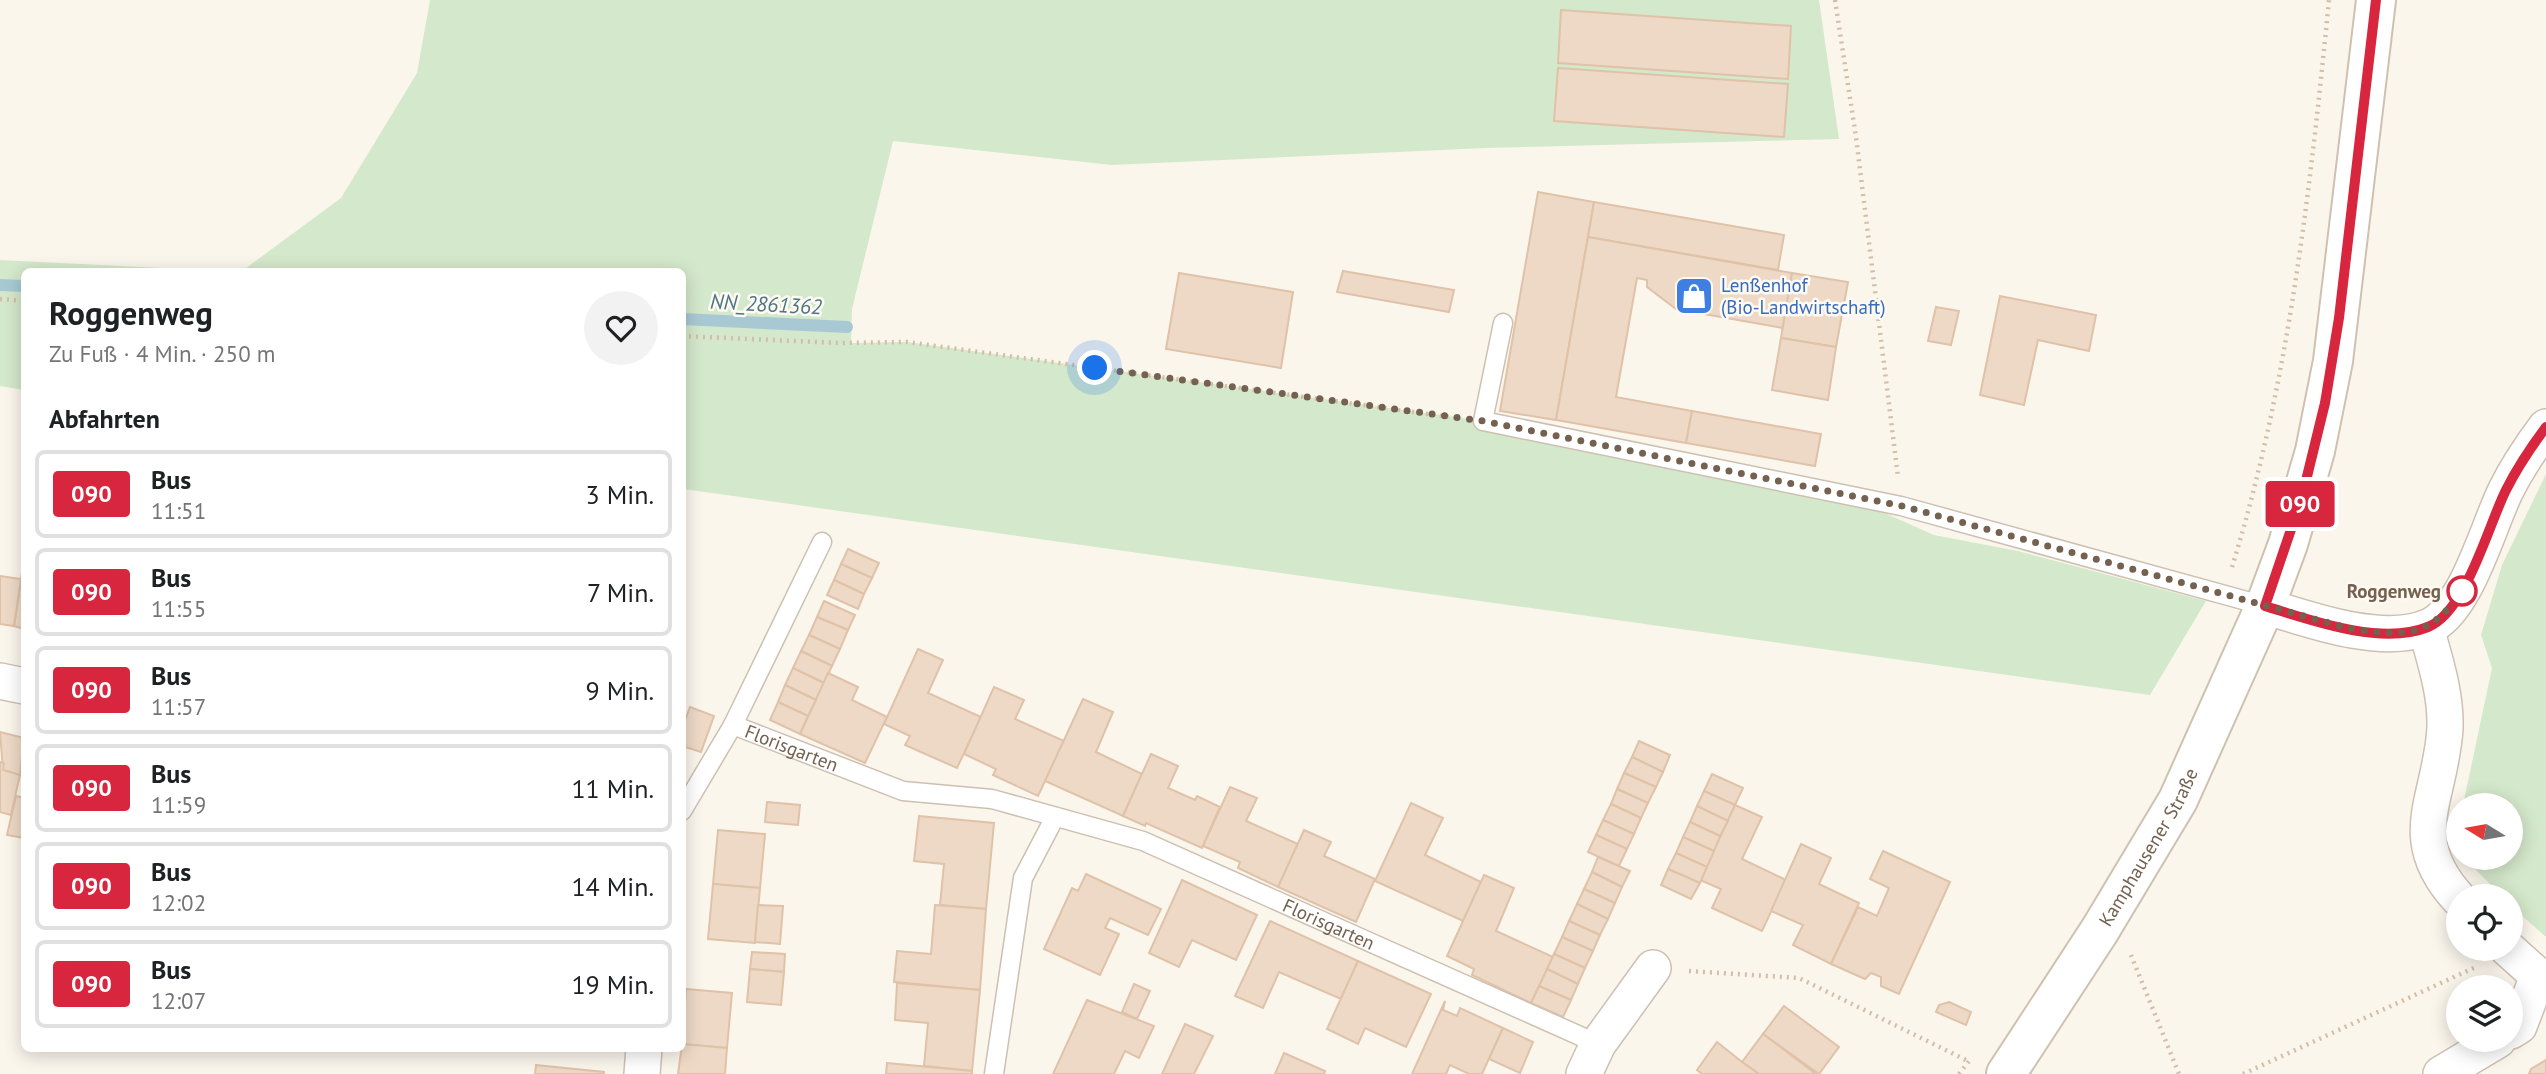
<!DOCTYPE html>
<html lang="de">
<meta charset="utf-8">
<style>
:root{--surface:#fff;--page:#f2f2f2;--text:#202124;--muted:#757577;--line:#e0e0e0}
body{margin:0;font-family:"PT Sans",sans-serif;background:var(--page);color:var(--text);height:100vh;display:flex;flex-direction:column;font-size:26px;white-space:nowrap}
*{box-sizing:border-box;margin:0}
p{font-size:23px;color:var(--muted)}
.icon{flex:none;width:38px;height:38px;fill:none;stroke:currentColor;stroke-width:2;stroke-linecap:round;stroke-linejoin:round}
.map{position:relative;flex:1;overflow:hidden}
.details{position:absolute;left:21px;top:268px;width:665px;height:784px;display:flex;flex-direction:column;background:var(--surface);border-radius:10px;box-shadow:0 4px 18px #0003}
.details>*{flex:none}
.badge{padding:0 14px;border-radius:5px;font-size:24px;line-height:46px}
.needle{width:46px;rotate:281deg}
.controls{position:absolute;left:2446px;top:793px;display:grid;gap:14px}
.controls a{display:grid;place-items:center;width:77px;height:77px;border-radius:50%;background:var(--surface);box-shadow:0 4px 18px #0003;font-size:35px}
.you{position:absolute;width:35px;height:35px;margin:-18px;border:5px solid #fff;border-radius:50%;background:#1a73e8;box-shadow:0 0 0 10px #1a73e833}
.map>.badge{position:absolute;translate:-50% -50%;box-shadow:0 0 0 4px #fff}
h2{padding:0 28px;font-size:26px;line-height:63px}
.round{display:grid;place-items:center;flex:none;width:74px;height:74px;border-radius:37px;background:var(--page)}
.summary{display:flex;align-items:center;justify-content:space-between;height:119px;padding:0 28px}
h1{font-size:33px;font-weight:800;line-height:52px}
ul{padding:0;list-style:none}
li{display:flex;align-items:center;gap:21px;height:88px;margin:0 14px 10px;padding:0 14px;border:4px solid var(--line);border-radius:10px}
li div{flex:1}
li b{display:block;font-size:26px}
li em{font-style:normal}
li .badge{min-width:77px;font-weight:700;text-align:center}
.map>svg:first-child{display:block}
</style>
<div class="map">
<svg width="2546" height="1074" viewBox="0 0 2546 1074">
<rect width="100%" height="100%" fill="#fbf6ec"/>
<g fill="#d4e8cb">
<path d="M 430,0 L 1819,0 L 1839,139 L 1486,148 L 1112,165 L 893,141 L 852,309 L 851,343 L 907,342 L 1470,419 L 1880,511 L 1934,535 L 2018,551 L 2206,601 L 2150,695 L 683,489 L 682,271 L 242,271 L 341,198 L 417,73 Z"/>
<path d="M 0,260 L 223,271 L 24,271 L 24,390 L 0,386 Z"/>
<path d="M 2546,474 L 2546,937 L 2511,906 L 2511,896 L 2502,896 L 2464,858 L 2511,858 L 2511,805 L 2463,805 L 2492,668 L 2481,635 L 2502,565 Z"/>
</g>
<g fill="none" stroke-linecap="round" stroke-linejoin="round">
<g stroke="#a8c9d4" stroke-width="12">
<path d="M 0,285 L 24,286"/>
<path d="M 682,319 L 847,327"/>
</g>
</g>
<g fill="#eed9c6" stroke="#dfc2a8" stroke-width="2">
<path d="M 1561,10 L 1791,26 L 1788,79 L 1558,63 Z"/>
<path d="M 1558,68 L 1788,84 L 1784,137 L 1554,121 Z"/>
<path d="M 1538,192 L 1594,202 L 1556,420 L 1500,411 Z"/>
<path d="M 1594,202 L 1784,235 L 1778,270 L 1588,237 Z"/>
<path d="M 1588,237 L 1792,273 L 1783,328 L 1676,309 L 1647,287 L 1647,280 L 1637,278 L 1616,397 L 1692,411 L 1686,443 L 1556,420 Z"/>
<path d="M 1343,271 L 1454,290 L 1449,312 L 1337,292 Z"/>
<path d="M 1179,273 L 1293,292 L 1281,368 L 1166,349 Z"/>
<path d="M 1792,273 L 1848,282 L 1836,347 L 1781,338 Z"/>
<path d="M 2000,296 L 2096,315 L 2089,351 L 2038,340 L 2024,405 L 1980,395 Z"/>
<path d="M 1936,307 L 1959,311 L 1951,345 L 1928,341 Z"/>
<path d="M 1781,338 L 1836,347 L 1828,400 L 1772,390 Z"/>
<path d="M 1692,411 L 1821,434 L 1815,466 L 1686,443 Z"/>
<path d="M 848,549 L 879,563 L 872,578 L 841,564 Z"/>
<path d="M 24,559 L 24,629 L 14,626 Z"/>
<path d="M 841,564 L 872,578 L 864,594 L 834,580 Z"/>
<path d="M 0,576 L 21,579 L 14,626 L 0,624 Z"/>
<path d="M 834,580 L 864,594 L 858,609 L 827,595 Z"/>
<path d="M 824,601 L 855,615 L 848,630 L 817,617 Z"/>
<path d="M 817,617 L 848,630 L 840,649 L 809,635 Z"/>
<path d="M 809,635 L 840,649 L 832,666 L 801,651 Z"/>
<path d="M 918,649 L 943,660 L 928,693 L 981,717 L 957,768 L 905,745 L 910,736 L 884,724 Z"/>
<path d="M 801,651 L 832,666 L 824,683 L 793,668 Z"/>
<path d="M 793,668 L 824,683 L 816,700 L 785,685 Z"/>
<path d="M 828,673 L 858,687 L 852,700 L 887,717 L 865,763 L 800,734 Z"/>
<path d="M 785,685 L 816,700 L 808,716 L 778,702 Z"/>
<path d="M 994,687 L 1024,700 L 1015,719 L 1064,741 L 1038,796 L 993,775 L 996,769 L 964,754 Z"/>
<path d="M 1083,699 L 1113,712 L 1096,752 L 1142,774 L 1123,816 L 1045,781 Z"/>
<path d="M 778,702 L 808,716 L 800,734 L 770,720 Z"/>
<path d="M 690,707 L 714,716 L 701,752 L 682,746 L 682,728 Z"/>
<path d="M 0,732 L 24,738 L 20,775 L 3,770 Z"/>
<path d="M 1639,741 L 1670,755 L 1663,772 L 1632,757 Z"/>
<path d="M 1151,754 L 1178,766 L 1168,788 L 1195,800 L 1197,796 L 1220,807 L 1202,848 L 1146,823 L 1145,826 L 1123,816 Z"/>
<path d="M 1632,757 L 1663,772 L 1656,787 L 1624,773 Z"/>
<path d="M 0,762 L 4,763 L 3,770 L 20,775 L 11,815 L 0,812 Z"/>
<path d="M 1624,773 L 1656,787 L 1648,803 L 1617,789 Z"/>
<path d="M 1712,774 L 1743,788 L 1735,805 L 1704,791 Z"/>
<path d="M 1230,787 L 1257,798 L 1246,821 L 1298,844 L 1278,887 L 1238,868 L 1240,862 L 1203,846 Z"/>
<path d="M 1617,789 L 1648,803 L 1641,818 L 1611,804 Z"/>
<path d="M 1704,791 L 1735,805 L 1728,821 L 1697,806 Z"/>
<path d="M 16,796 L 24,798 L 24,838 L 7,835 Z"/>
<path d="M 767,802 L 800,805 L 798,825 L 765,822 Z"/>
<path d="M 1411,803 L 1443,818 L 1425,855 L 1481,882 L 1463,921 L 1375,881 Z"/>
<path d="M 1611,804 L 1641,818 L 1634,834 L 1603,820 Z"/>
<path d="M 1735,805 L 1762,817 L 1742,859 L 1786,880 L 1762,931 L 1712,908 L 1721,889 L 1700,880 Z"/>
<path d="M 1697,806 L 1728,821 L 1720,836 L 1690,822 Z"/>
<path d="M 919,816 L 994,823 L 986,909 L 940,905 L 944,864 L 914,861 Z"/>
<path d="M 1603,820 L 1634,834 L 1627,849 L 1596,835 Z"/>
<path d="M 1690,822 L 1720,836 L 1714,851 L 1683,837 Z"/>
<path d="M 718,830 L 765,834 L 760,888 L 713,884 Z"/>
<path d="M 1304,830 L 1331,842 L 1324,856 L 1375,879 L 1356,922 L 1278,887 Z"/>
<path d="M 1596,835 L 1627,849 L 1619,866 L 1588,852 Z"/>
<path d="M 1683,837 L 1714,851 L 1707,867 L 1676,853 Z"/>
<path d="M 1801,844 L 1831,858 L 1819,884 L 1859,903 L 1831,964 L 1793,945 L 1803,925 L 1771,911 Z"/>
<path d="M 1883,851 L 1950,882 L 1899,994 L 1881,986 L 1881,977 L 1871,973 L 1865,979 L 1831,964 L 1858,907 L 1877,916 L 1889,888 L 1870,879 Z"/>
<path d="M 1676,853 L 1707,867 L 1700,883 L 1668,869 Z"/>
<path d="M 1598,857 L 1630,871 L 1622,887 L 1592,872 Z"/>
<path d="M 1668,869 L 1700,883 L 1691,899 L 1661,885 Z"/>
<path d="M 1592,872 L 1622,887 L 1615,903 L 1584,889 Z"/>
<path d="M 1086,874 L 1161,909 L 1148,935 L 1110,918 L 1105,928 L 1119,934 L 1100,975 L 1044,949 L 1072,888 L 1078,891 Z"/>
<path d="M 1484,875 L 1514,888 L 1496,931 L 1553,957 L 1531,1003 L 1472,975 L 1474,969 L 1447,956 Z"/>
<path d="M 1182,880 L 1257,915 L 1236,960 L 1192,940 L 1179,967 L 1149,953 Z"/>
<path d="M 713,884 L 760,888 L 755,943 L 708,939 Z"/>
<path d="M 1584,889 L 1615,903 L 1608,919 L 1577,904 Z"/>
<path d="M 1577,904 L 1608,919 L 1600,935 L 1569,921 Z"/>
<path d="M 758,905 L 783,906 L 780,944 L 755,942 Z"/>
<path d="M 935,905 L 986,909 L 980,990 L 894,982 L 897,951 L 931,954 Z"/>
<path d="M 1270,921 L 1358,961 L 1341,999 L 1279,972 L 1263,1008 L 1235,996 Z"/>
<path d="M 1569,921 L 1600,935 L 1593,951 L 1562,937 Z"/>
<path d="M 1562,937 L 1593,951 L 1585,968 L 1554,954 Z"/>
<path d="M 752,952 L 785,954 L 784,972 L 750,969 Z"/>
<path d="M 1554,954 L 1585,968 L 1578,984 L 1547,969 Z"/>
<path d="M 1358,961 L 1431,994 L 1406,1047 L 1365,1028 L 1358,1044 L 1327,1029 Z"/>
<path d="M 750,969 L 784,972 L 781,1005 L 747,1002 Z"/>
<path d="M 1547,969 L 1578,984 L 1571,1000 L 1539,986 Z"/>
<path d="M 897,983 L 980,990 L 972,1071 L 924,1066 L 928,1023 L 895,1020 Z"/>
<path d="M 1134,984 L 1150,991 L 1137,1019 L 1122,1012 Z"/>
<path d="M 1539,986 L 1571,1000 L 1563,1017 L 1531,1003 Z"/>
<path d="M 686,989 L 732,993 L 727,1048 L 682,1044 Z"/>
<path d="M 1087,1000 L 1154,1026 L 1139,1058 L 1125,1051 L 1114,1074 L 1053,1074 Z"/>
<path d="M 1445,1001 L 1443,1010 L 1457,1016 L 1460,1008 L 1503,1028 L 1482,1074 L 1469,1074 L 1450,1065 L 1446,1074 L 1412,1074 Z"/>
<path d="M 1949,1002 L 1971,1012 L 1966,1025 L 1936,1012 L 1939,1005 Z"/>
<path d="M 1784,1006 L 1839,1047 L 1819,1074 L 1763,1034 Z"/>
<path d="M 1185,1024 L 1213,1036 L 1194,1074 L 1162,1074 Z"/>
<path d="M 1503,1028 L 1533,1042 L 1520,1073 L 1489,1059 Z"/>
<path d="M 1763,1034 L 1816,1074 L 1759,1074 L 1742,1062 Z"/>
<path d="M 1717,1042 L 1742,1062 L 1759,1074 L 1702,1074 L 1697,1070 Z"/>
<path d="M 682,1044 L 727,1048 L 725,1074 L 678,1074 Z"/>
<path d="M 1284,1053 L 1325,1071 L 1324,1074 L 1275,1074 Z"/>
<path d="M 2546,1060 L 2546,1074 L 2529,1074 L 2531,1069 Z"/>
<path d="M 887,1063 L 972,1071 L 972,1074 L 886,1074 Z"/>
<path d="M 536,1065 L 604,1072 L 604,1074 L 535,1074 Z"/>
</g>
<g fill="none" stroke-linecap="round" stroke-linejoin="round">
<defs>
<g id="service">
<path d="M 1503,323 L 1483,421 L 1901,506 L 2265,606"/>
<path id="s1" d="M 733,725 L 903,791 L 992,799 L 1143,841 L 1598,1044"/>
<path d="M 682,811 L 733,725 L 822,542"/>
<path d="M 994,1074 L 1023,878 L 1055,817"/>
</g>
<g id="minor">
<path d="M 2265,606 C 2310,620 2382,646 2428,627 C 2466,612 2488,526 2506,490 C 2517,468 2531,447 2546,427"/>
<path d="M 2426,628 C 2435,661 2446,693 2445,728 C 2441,799 2402,837 2459,899"/>
<path d="M 0,681 L 24,686"/>
<path d="M 2507,948 L 2546,983"/>
<path d="M 2511,1031 L 2519,1026 L 2538,976"/>
<path d="M 642,1074 L 644,1048"/>
<path d="M 1584,1074 L 1598,1044 L 1653,968"/>
<path d="M 2441,1074 L 2498,1040"/>
</g>
<g id="secondary">
<path id="s2" d="M 2006,1074 L 2100,930 L 2178,800 L 2265,606 L 2288,544 L 2315,451 L 2333,361 L 2376,0"/>
</g>
</defs>
<use href="#service" stroke="#cdc0b2" stroke-width="21"/>
<use href="#minor" stroke="#cdc0b2" stroke-width="38"/>
<use href="#secondary" stroke="#cfc1b0" stroke-width="42"/>
<g stroke="#d3bda8" stroke-width="4.5" stroke-dasharray="2 5" stroke-linecap="butt">
<path d="M 1835,0 L 1856,137 L 1898,477"/>
<path d="M 0,299 L 24,301"/>
<path d="M 682,336 L 840,343 L 907,342 L 1457,418"/>
<path d="M 2232,567 C 2289,382 2310,191 2329,0"/>
<path d="M 2131,955 L 2179,1074"/>
<path d="M 1689,971 L 1799,978 L 1968,1061"/>
<path d="M 1959,1074 L 1969,1061"/>
<path d="M 2243,1074 L 2478,966"/>
</g>
<use href="#service" stroke="#fff" stroke-width="18"/>
<use href="#minor" stroke="#fff" stroke-width="35"/>
<use href="#secondary" stroke="#fff" stroke-width="38"/>
</g>
<g fill="none" stroke-linecap="round" stroke-linejoin="round">
<defs>
<path id="line" d="M 2376,0 L 2339,318 L 2325,403 L 2302,497 L 2265,606 C 2310,620 2381,646 2428,627 C 2466,612 2488,526 2506,490 C 2517,468 2531,447 2546,427"/>
</defs>
<use href="#line" stroke="#fff" stroke-width="16"/>
<use href="#line" stroke="#d7263d" stroke-width="10"/>
<path stroke="#746150" stroke-width="7" stroke-dasharray="0 12.6" d="M 1095,368 L 1483,421 L 1902,506 L 2351,629 C 2405,636 2430,638 2462,591"/>
</g>
<defs>
<symbol id="shop-square" viewBox="-11 -11 22 22"><rect x="-9" y="-9" width="18" height="18" rx="4" fill="#3f7fe0" stroke="#fefaf2"/><path d="M-5-2.5h2.3a2.7 3.5 0 0 1 5.4 0H5L5.5 6h-11ZM-1.5-2.5h3a1.5 2.3 0 0 0-3 0Z" fill="#fff"/></symbol>
</defs>
<g fill-rule="evenodd">
<use href="#shop-square" x="1672" y="274" width="44" height="44"/>
</g>
<circle fill="#fff" stroke="#d7263d" stroke-width="3.5" cx="2462" cy="591" r="14"/>
<g text-anchor="middle" dominant-baseline="central" stroke-width="5" stroke-linejoin="round" paint-order="stroke">
<g font-size="19" fill="#366cbe" stroke="#fefaf2" text-anchor="start">
<text x="1721" y="285">Lenßenhof<tspan x="1721" dy="22">(Bio-Landwirtschaft)</tspan></text>
</g>
<g font-size="19" font-weight="bold" fill="#746150" stroke="#fefaf2" text-anchor="end">
<text x="2441" y="591">Roggenweg</text>
</g>
<g font-size="19" fill="#746150" stroke="#fefaf2">
<text stroke="none"><textPath href="#s1" startOffset="63">Florisgarten</textPath></text>
<text stroke="none"><textPath href="#s2" startOffset="268">Kamphausener Straße</textPath></text>
<text stroke="none"><textPath href="#s1" startOffset="632">Florisgarten</textPath></text>
</g>
<g font-size="21" font-style="italic" fill="#4c7685" stroke="#fefaf2">
<text transform="translate(766 304) rotate(3)">NN_2861362</text>
</g>
</g>
</svg>
<div class="controls">
<a><svg class="needle" viewBox="-14 -14 28 28"><path d="M0-13l5 13h-10z" fill="#e53935"/><path d="M0 13l5-13h-10z" fill="#757577"/></svg></a>
<a><svg class="icon" aria-label="locate" viewBox="0 0 24 24"><circle cx="12" cy="12" r="6"/><path d="M12 2v4M12 18v4M2 12h4M18 12h4"/></svg></a>
<a><svg class="icon" aria-label="layers" viewBox="0 0 24 24"><path d="M12 4l9 5-9 5-9-5zM3 14l9 5 9-5"/></svg></a>
</div>
<div class="you" style="left:1095px;top:368px"></div>
<b class="badge" style="left:2300px;top:504px;background:#d7263d;color:#fff">090</b>
<section class="details">
<div class="summary"><div><h1>Roggenweg</h1><p>Zu Fuß · 4 Min. · 250 m</p></div><a class="round"><svg class="icon" aria-label="heart" viewBox="0 0 24 24"><path d="M12 20l-8-8c-3-5 5-10 8-4 3-6 11-1 8 4z"/></svg></a></div>
<h2>Abfahrten</h2>
<ul>
<li><span class="badge" style="background:#d7263d;color:#fff">090</span><div><b>Bus</b><p>11:51</p></div><em>3 Min.</em></li>
<li><span class="badge" style="background:#d7263d;color:#fff">090</span><div><b>Bus</b><p>11:55</p></div><em>7 Min.</em></li>
<li><span class="badge" style="background:#d7263d;color:#fff">090</span><div><b>Bus</b><p>11:57</p></div><em>9 Min.</em></li>
<li><span class="badge" style="background:#d7263d;color:#fff">090</span><div><b>Bus</b><p>11:59</p></div><em>11 Min.</em></li>
<li><span class="badge" style="background:#d7263d;color:#fff">090</span><div><b>Bus</b><p>12:02</p></div><em>14 Min.</em></li>
<li><span class="badge" style="background:#d7263d;color:#fff">090</span><div><b>Bus</b><p>12:07</p></div><em>19 Min.</em></li>
</ul>
</section>
</div>
